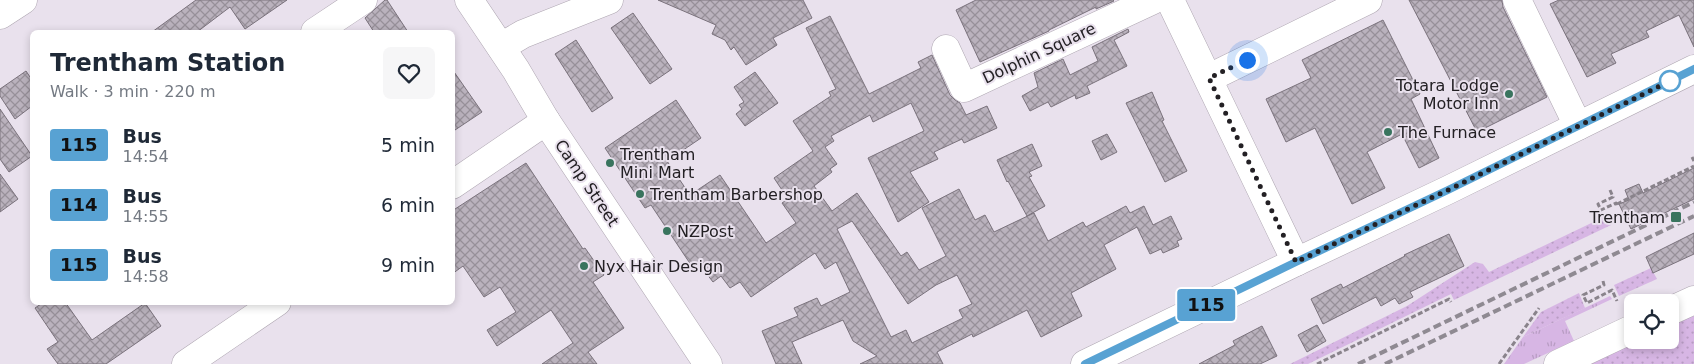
<!DOCTYPE html>
<meta charset="utf-8">
<style>
:root{--surface:#fff;--page:#f6f6f7;--text:#1f2937;--muted:#747a83}
body{margin:0;font-family:"DejaVu Sans",sans-serif;background:var(--page);color:var(--text);height:100vh;display:flex;flex-direction:column;font-size:19px;white-space:nowrap}
*{box-sizing:border-box;margin:0}
p{font-size:16px;color:var(--muted)}
.icon{flex:none;width:28px;height:28px;fill:none;stroke:currentColor;stroke-width:2;stroke-linecap:round;stroke-linejoin:round}
.map{position:relative;flex:1;overflow:hidden}
.panel{position:absolute;left:30px;top:30px;width:425px;height:275px;display:flex;flex-direction:column;background:var(--surface);border-radius:8px;box-shadow:0 2px 8px #0003}
.panel>*{flex:none}
.badge{padding:0 10px;border-radius:4px;font-size:18px;line-height:32px}
.fabs{position:absolute;left:1624px;top:294px;display:grid;gap:10px}
.fabs a{display:grid;place-items:center;width:55px;height:55px;border-radius:8px;background:var(--surface);box-shadow:0 2px 8px #0003;font-size:25px}
.you{position:absolute;width:25px;height:25px;margin:-12px;border:4px solid #fff;border-radius:50%;background:#1a73e8;box-shadow:0 0 0 8px #1a73e833}
.map>.badge{position:absolute;translate:-50% -50%;box-shadow:0 0 0 2px #fff}
.round{display:grid;place-items:center;flex:none;width:52px;height:52px;border-radius:8px;background:var(--page)}
.head{display:flex;align-items:center;justify-content:space-between;height:85px;padding:0 20px}
h1{font-size:24px;font-weight:700;line-height:38px}
ul{padding:0;list-style:none}
li{display:flex;align-items:center;gap:15px;height:60px;padding:0 20px}
li div{flex:1}
li b{display:block;font-size:19px}
li em{font-style:normal}
li .badge{min-width:55px;font-weight:700;text-align:center}
.map>svg:first-child{display:block}
</style>
<div class="map">
<svg width="1694" height="364" viewBox="0 0 1694 364">
<defs>
<pattern id="grass-tufts" width="24" height="20" patternUnits="userSpaceOnUse" patternTransform="scale(1.25)"><rect width="24" height="20" fill="#d7b6e4"/><path d="M3 7l-1-3M5 7V3M7 7l1-3M15 17l-1-3M17 17v-4M19 17l1-3" fill="none" stroke="#b89cc3"/></pattern>
<pattern id="park-dots" width="8" height="8" patternUnits="userSpaceOnUse" patternTransform="scale(1.25)"><rect width="8" height="8" fill="#d7b6e4"/><path d="M2 2h.1M6 6h.1" fill="none" stroke="#b89cc3" stroke-width="1.8" stroke-linecap="round"/></pattern>
<pattern id="building-cross-hatch" width="8" height="8" patternUnits="userSpaceOnUse" patternTransform="scale(1.25)"><rect width="8" height="8" fill="#bab2bd"/><path d="M0 0l8 8M0 8l8-8" fill="none" stroke="#979099"/></pattern>
</defs>
<rect width="100%" height="100%" fill="#e9e1ed"/>
<path fill="url(#grass-tufts)" d="M 1610,296 L 1612,299 L 1565,321 L 1574,341 L 1524,364 L 1504,364 L 1523,337 Z"/>
<g fill="url(#park-dots)">
<path d="M 1606,216 L 1611,225 L 1454,300 L 1451,294 L 1308,364 L 1290,364 L 1407,306 L 1475,262 L 1483,264 L 1489,272 Z"/>
<path d="M 1651,268 L 1657,279 L 1619,296 L 1614,285 Z"/>
<path d="M 1579,293 L 1585,308 L 1523,337 L 1541,312 Z"/>
<path d="M 1694,314 L 1694,364 L 1588,364 L 1639,340 L 1670,340 L 1670,325 Z"/>
</g>
<g fill="url(#building-cross-hatch)" stroke="#7a727c" fill-rule="evenodd">
<path d="M 196,0 L 287,0 L 245,29 L 230,7 L 197,32 L 152,32 Z"/>
<path d="M 385,0 L 387,0 L 408,32 L 374,32 L 365,18 Z"/>
<path d="M 658,0 L 803,0 L 812,18 L 773,38 L 777,45 L 746,65 L 734,47 L 731,50 L 725,40 L 712,34 L 716,25 Z"/>
<path d="M 976,0 L 1113,0 L 1114,1 L 1096,9 L 1096,7 L 1049,30 L 1049,31 L 980,62 L 956,10 Z"/>
<path d="M 1409,0 L 1502,0 L 1503,7 L 1547,97 L 1477,132 Z"/>
<path d="M 1559,0 L 1694,0 L 1694,47 L 1679,15 L 1646,31 L 1649,37 L 1611,54 L 1616,63 L 1587,77 L 1550,4 Z"/>
<path d="M 633,13 L 672,69 L 650,84 L 611,28 Z"/>
<path d="M 830,16 L 869,94 L 921,68 L 918,62 L 932,55 L 950,95 L 955,100 L 960,103 L 966,115 L 987,106 L 997,128 L 964,143 L 962,139 L 934,152 L 938,159 L 910,172 L 929,202 L 898,222 L 868,158 L 924,131 L 911,103 L 873,122 L 870,115 L 831,136 L 834,141 L 825,147 L 837,164 L 830,169 L 832,172 L 814,186 L 832,211 L 857,193 L 901,256 L 907,252 L 919,270 L 946,256 L 922,208 L 959,189 L 975,220 L 985,215 L 994,232 L 1034,213 L 1048,241 L 1083,222 L 1086,227 L 1126,206 L 1130,213 L 1144,206 L 1153,225 L 1171,216 L 1182,239 L 1177,241 L 1179,246 L 1163,253 L 1161,249 L 1150,254 L 1137,227 L 1104,245 L 1116,269 L 1071,293 L 1082,316 L 1041,337 L 1027,310 L 973,337 L 972,334 L 937,352 L 943,364 L 860,364 L 877,356 L 853,341 L 843,320 L 792,342 L 802,364 L 776,364 L 762,331 L 798,316 L 794,308 L 817,298 L 821,306 L 850,292 L 836,262 L 825,269 L 815,253 L 751,297 L 740,282 L 730,288 L 721,276 L 713,282 L 699,264 L 693,268 L 651,205 L 645,208 L 605,148 L 676,100 L 701,138 L 667,161 L 690,195 L 720,175 L 766,243 L 796,223 L 782,203 L 788,199 L 774,178 L 813,151 L 793,121 L 831,96 L 829,92 L 836,89 L 806,28 ZM 852,221 L 908,304 L 936,285 L 957,275 L 972,304 L 959,310 L 963,318 L 912,343 L 906,330 L 891,337 L 837,229 Z"/>
<path d="M 1383,20 L 1420,94 L 1411,99 L 1439,158 L 1419,168 L 1402,134 L 1367,152 L 1385,188 L 1352,204 L 1315,128 L 1286,142 L 1266,99 L 1311,78 L 1302,60 Z"/>
<path d="M 1128,29 L 1129,32 L 1114,40 L 1127,66 L 1087,86 L 1090,93 L 1076,99 L 1075,95 L 1051,107 L 1048,102 L 1030,111 L 1022,96 L 1038,87 L 1034,73 L 1063,59 L 1070,75 L 1098,61 L 1092,47 Z"/>
<path d="M 576,40 L 613,98 L 592,112 L 555,54 Z"/>
<path d="M 452,69 L 482,112 L 452,132 Z"/>
<path d="M 26,71 L 32,80 L 32,106 L 15,119 L 0,96 L 0,89 Z"/>
<path d="M 755,72 L 778,103 L 745,126 L 736,114 L 742,109 L 739,105 L 744,102 L 734,87 Z"/>
<path d="M 1152,92 L 1164,120 L 1162,121 L 1187,171 L 1165,182 L 1126,103 Z"/>
<path d="M 0,109 L 32,156 L 9,172 L 0,159 Z"/>
<path d="M 1107,134 L 1117,152 L 1101,160 L 1092,141 Z"/>
<path d="M 1032,144 L 1042,166 L 1029,172 L 1032,176 L 1029,177 L 1045,206 L 1027,216 L 1008,181 L 1007,182 L 997,160 Z"/>
<path d="M 526,163 L 583,249 L 585,248 L 604,275 L 593,282 L 624,328 L 588,352 L 597,364 L 542,364 L 573,343 L 551,310 L 497,346 L 487,330 L 516,312 L 500,287 L 484,297 L 463,266 L 452,274 L 452,211 Z"/>
<path d="M 1694,168 L 1694,199 L 1631,229 L 1619,204 L 1629,200 L 1625,190 L 1639,184 L 1643,193 Z"/>
<path d="M 0,174 L 18,199 L 0,212 Z"/>
<path d="M 1694,233 L 1694,254 L 1653,273 L 1646,257 Z"/>
<path d="M 1449,234 L 1464,266 L 1410,292 L 1413,297 L 1399,304 L 1395,298 L 1381,306 L 1376,297 L 1323,324 L 1311,299 L 1341,284 L 1343,288 L 1405,256 L 1404,255 Z"/>
<path d="M 44,302 L 65,302 L 92,340 L 145,303 L 161,326 L 106,364 L 58,364 L 47,349 L 58,342 L 35,308 Z"/>
<path d="M 1317,325 L 1326,341 L 1307,352 L 1298,335 Z"/>
<path d="M 1262,326 L 1277,356 L 1260,364 L 1199,364 L 1235,345 L 1233,341 Z"/>
</g>
<g fill="none" stroke-linecap="round" stroke-linejoin="round">
<defs>
<g id="minor">
<path d="M 469,0 L 516,70 L 546,121 L 708,364"/>
<path d="M 1170,0 L 1296,262"/>
<path d="M 1517,0 L 1578,126"/>
<path d="M 315,32 L 363,0"/>
<path d="M 501,47 L 523,34 L 609,0"/>
<path d="M 946,49 L 964,88 L 1153,0"/>
<path d="M 1209,78 L 1368,0"/>
<path d="M 452,185 L 546,121"/>
<path d="M 1670,311 L 1694,300"/>
<path d="M 186,364 L 277,302"/>
<path d="M 1085,364 L 1296,262 L 1448,190 L 1694,69"/>
<path d="M 1558,364 L 1632,329"/>
</g>
<path id="major" d="M 0,15 L 23,0"/>
</defs>
<use href="#minor" stroke="#aea6b1" stroke-width="29"/>
<use href="#major" stroke="#aea6b1" stroke-width="29"/>
<g stroke="#89838b" stroke-width="3" stroke-dasharray="5 2.5" stroke-linecap="butt">
<path d="M 1692,157 L 1694,161"/>
<path d="M 1610,190 L 1613,197 L 1598,204 L 1601,210 L 1616,203 L 1617,205"/>
<path d="M 1617,204 L 1694,166"/>
<path d="M 1603,281 L 1604,285 L 1583,295 L 1587,303 L 1612,290 L 1617,301"/>
<path d="M 1317,364 L 1449,299 L 1451,302"/>
<path d="M 1499,364 L 1539,308"/>
</g>
<use href="#minor" stroke="#fff" stroke-width="28"/>
<use href="#major" stroke="#fff" stroke-width="28"/>
<g stroke="#8f8a92" stroke-width="4" stroke-dasharray="8 4" stroke-linecap="butt">
<path d="M 1358,364 L 1694,202"/>
<path d="M 1385,364 L 1694,216"/>
</g>
</g>
<g fill="none" stroke-linecap="round" stroke-linejoin="round">
<defs>
<path id="line" d="M 1085,364 L 1296,262 L 1448,190 L 1694,69"/>
</defs>
<use href="#line" stroke="#fff" stroke-width="11"/>
<use href="#line" stroke="#58a2d3" stroke-width="8"/>
<path stroke="#232024" stroke-width="5" stroke-dasharray="0 9" d="M 1247,60 L 1209,78 L 1296,262 L 1448,190 L 1670,81"/>
</g>
<circle fill="#fff" stroke="#58a2d3" stroke-width="2.5" cx="1670" cy="81" r="10"/>
<g fill="#39745e" stroke="#e9e1ed" stroke-width="2">
<circle cx="1509" cy="94" r="5"/>
<circle cx="1388" cy="132" r="5"/>
<circle cx="610" cy="163" r="5"/>
<circle cx="640" cy="194" r="5"/>
<rect x="1670" y="211" width="12" height="12" rx="2.5"/>
<circle cx="667" cy="231" r="5"/>
<circle cx="584" cy="266" r="5"/>
</g>
<g text-anchor="middle" dominant-baseline="central" stroke-width="4" stroke-linejoin="round" paint-order="stroke">
<g font-size="16" fill="#232024" stroke="#e9e1ed">
<text transform="translate(1039 53) rotate(-25)">Dolphin Square</text>
<text transform="translate(587 183) rotate(56)">Camp Street</text>
</g>
<g font-size="16" fill="#232024" stroke="#e9e1ed" text-anchor="start">
<text x="1499" y="85" text-anchor="end">Totara Lodge<tspan x="1499" dy="18">Motor Inn</tspan></text>
<text x="1398" y="132">The Furnace</text>
<text x="620" y="154">Trentham<tspan x="620" dy="18">Mini Mart</tspan></text>
<text x="650" y="194">Trentham Barbershop</text>
<text x="1665" y="217" text-anchor="end">Trentham</text>
<text x="677" y="231">NZPost</text>
<text x="594" y="266">Nyx Hair Design</text>
</g>
</g>
</svg>
<div class="fabs">
<a><svg class="icon" aria-label="locate" viewBox="0 0 24 24"><circle cx="12" cy="12" r="6"/><path d="M12 2v4M12 18v4M2 12h4M18 12h4"/></svg></a>
</div>
<div class="you" style="left:1247px;top:60px"></div>
<b class="badge" style="left:1206px;top:305px;background:#58a2d3;color:#111">115</b>
<section class="panel">
<div class="head"><div><h1>Trentham Station</h1><p>Walk · 3 min · 220 m</p></div><a class="round"><svg class="icon" aria-label="heart" viewBox="0 0 24 24"><path d="M12 20l-8-8c-3-5 5-10 8-4 3-6 11-1 8 4z"/></svg></a></div>
<ul>
<li><span class="badge" style="background:#58a2d3;color:#111">115</span><div><b>Bus</b><p>14:54</p></div><em>5 min</em></li>
<li><span class="badge" style="background:#58a2d3;color:#111">114</span><div><b>Bus</b><p>14:55</p></div><em>6 min</em></li>
<li><span class="badge" style="background:#58a2d3;color:#111">115</span><div><b>Bus</b><p>14:58</p></div><em>9 min</em></li>
</ul>
</section>
</div>
